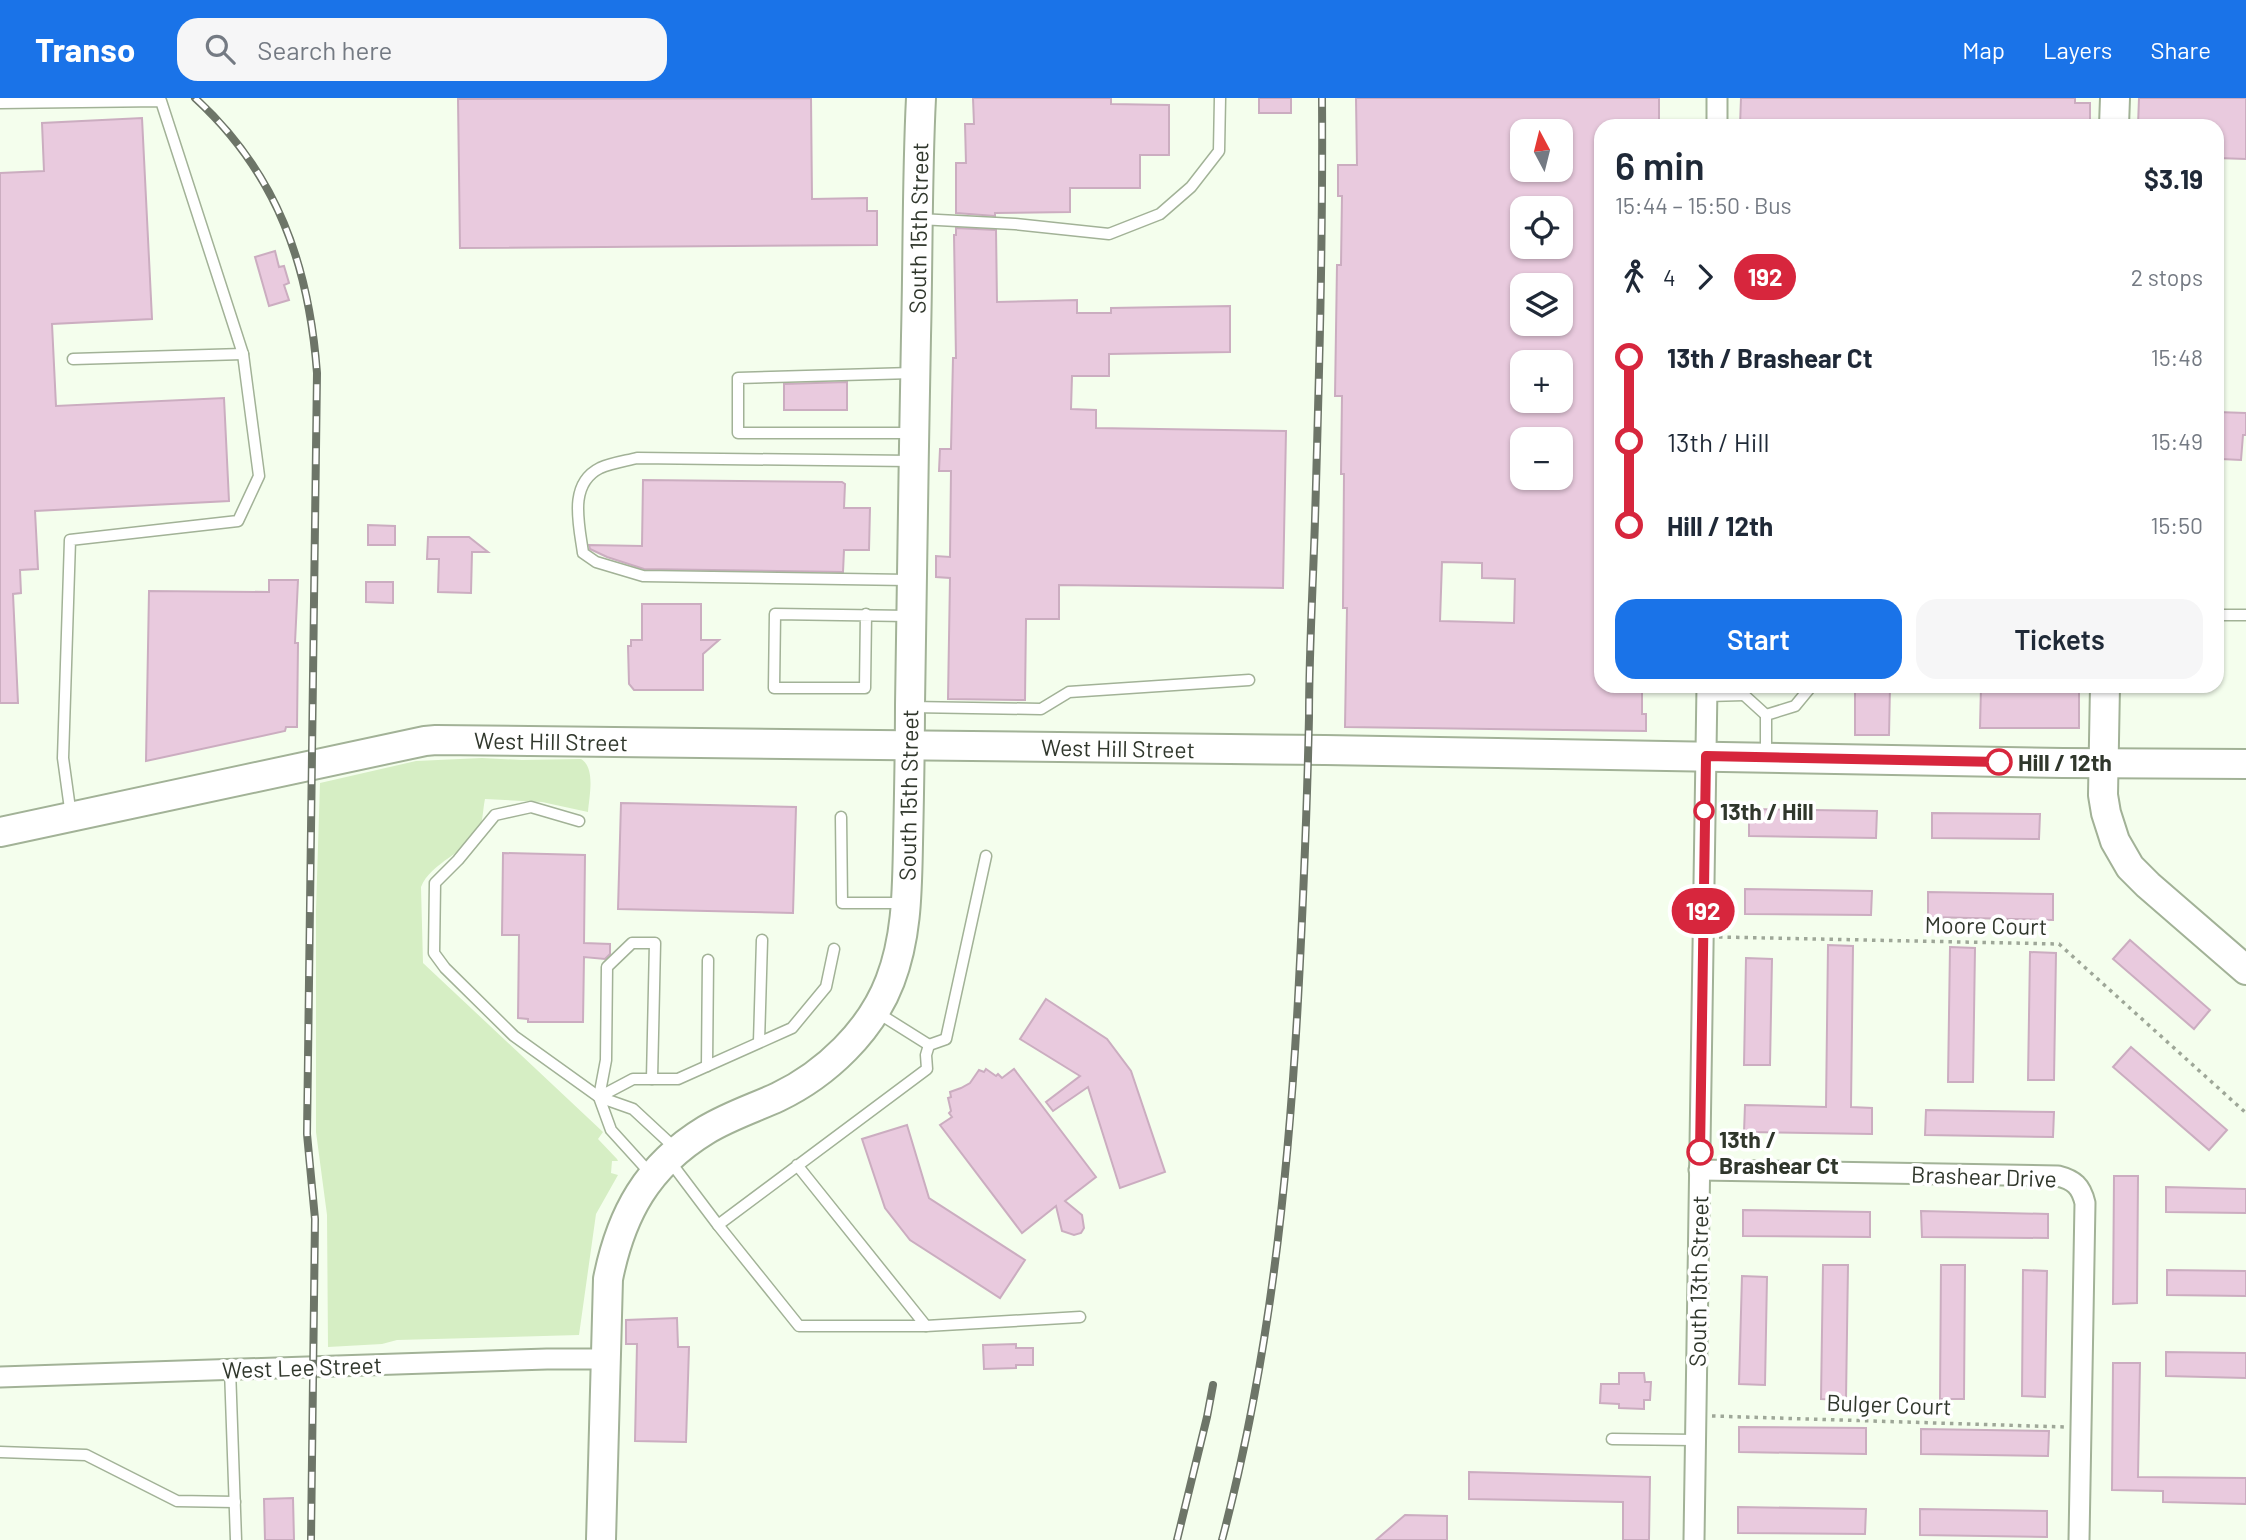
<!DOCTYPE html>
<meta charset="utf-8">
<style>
:root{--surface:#fff;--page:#f6f6f7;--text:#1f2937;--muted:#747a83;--accent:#1a73e8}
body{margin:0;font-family:Barlow,sans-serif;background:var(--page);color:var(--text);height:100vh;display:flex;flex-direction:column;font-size:26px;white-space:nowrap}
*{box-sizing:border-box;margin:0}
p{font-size:23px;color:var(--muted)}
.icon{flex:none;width:38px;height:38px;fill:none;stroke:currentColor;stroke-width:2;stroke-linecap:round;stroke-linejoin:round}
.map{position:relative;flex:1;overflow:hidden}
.drawer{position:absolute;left:1594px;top:21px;width:630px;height:574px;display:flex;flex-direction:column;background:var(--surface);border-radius:21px;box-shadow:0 2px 5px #0004}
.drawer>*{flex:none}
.badge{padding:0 14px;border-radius:23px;font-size:24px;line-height:46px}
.needle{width:46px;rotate:353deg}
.fabs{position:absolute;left:1510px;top:21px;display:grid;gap:14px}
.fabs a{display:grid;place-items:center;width:63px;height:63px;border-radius:14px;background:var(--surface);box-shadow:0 2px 5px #0004;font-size:35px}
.map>.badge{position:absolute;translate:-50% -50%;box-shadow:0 0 0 4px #fff}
.legs{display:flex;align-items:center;gap:10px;height:77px;padding:0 21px;font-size:23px}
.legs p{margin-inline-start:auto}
.headline{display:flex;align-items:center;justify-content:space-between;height:119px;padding:0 21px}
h1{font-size:38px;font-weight:600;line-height:52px}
.action{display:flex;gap:14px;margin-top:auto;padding:14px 21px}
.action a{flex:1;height:80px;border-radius:21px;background:var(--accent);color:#fff;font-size:28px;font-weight:600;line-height:80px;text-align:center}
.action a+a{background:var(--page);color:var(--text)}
ul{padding:0 21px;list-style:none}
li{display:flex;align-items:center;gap:24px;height:84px;font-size:26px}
li i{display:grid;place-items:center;width:10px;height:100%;margin:0 9px;background:currentColor}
li i::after{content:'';width:18px;height:18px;margin:-9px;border:5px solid;border-radius:50%;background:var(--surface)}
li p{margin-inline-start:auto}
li:first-child i{background:linear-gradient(#0000 50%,currentColor 0)}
li:last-child i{background:linear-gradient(currentColor 50%,#0000 0)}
header{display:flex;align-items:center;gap:42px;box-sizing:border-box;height:98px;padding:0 35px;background:var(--accent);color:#fff}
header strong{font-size:33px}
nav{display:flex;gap:38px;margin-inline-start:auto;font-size:24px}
.search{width:490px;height:63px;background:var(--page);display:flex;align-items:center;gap:18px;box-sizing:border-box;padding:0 24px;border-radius:21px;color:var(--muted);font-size:26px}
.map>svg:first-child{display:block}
</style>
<header>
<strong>Transo</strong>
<div class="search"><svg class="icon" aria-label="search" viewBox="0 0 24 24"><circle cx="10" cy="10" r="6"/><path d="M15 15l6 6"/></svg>Search here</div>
<nav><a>Map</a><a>Layers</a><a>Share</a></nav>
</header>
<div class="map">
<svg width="2246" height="1442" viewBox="0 0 2246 1442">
<rect width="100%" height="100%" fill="#f4feed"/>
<path fill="#d6eec4" d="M 482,660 L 522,662 L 581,661 C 596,670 589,699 588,714 L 542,704 L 485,701 C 483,710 483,722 480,729 C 467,755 431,764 421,789 L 423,865 L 603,1034 L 598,1041 L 617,1061 L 618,1063 L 612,1063 L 611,1075 L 618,1077 L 596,1116 L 579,1237 L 397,1242 L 382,1246 L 328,1249 L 327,1117 L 316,1034 L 316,812 L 320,685 L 416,663 Z"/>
<g fill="#e9cade" stroke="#cbadc0" stroke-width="2" fill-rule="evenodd">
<path d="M 811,0 L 812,101 L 867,100 L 867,113 L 877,113 L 877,147 L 460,150 L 458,1 Z"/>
<path d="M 973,0 L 1111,0 L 1111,6 L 1169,7 L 1169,57 L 1140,57 L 1140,90 L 1070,90 L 1070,114 L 995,115 L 995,118 L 956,115 L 956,65 L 966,65 L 965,26 L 974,26 Z"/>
<rect x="1259" y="0" width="32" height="15"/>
<path d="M 1356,0 L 1659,0 L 1659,28 L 1601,28 L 1601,588 L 1642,588 L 1642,616 L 1646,616 L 1646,633 L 1345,629 L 1347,510 L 1343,510 L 1344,376 L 1341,376 L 1342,298 L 1335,298 L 1337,167 L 1341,167 L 1342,98 L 1338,98 L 1338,67 L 1357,67 ZM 1522,33 L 1561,33 L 1561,72 L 1522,72 ZM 1522,110 L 1561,110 L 1561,149 L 1522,149 ZM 1522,187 L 1561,187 L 1561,226 L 1522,226 ZM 1522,264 L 1561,264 L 1561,303 L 1522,303 ZM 1522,341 L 1561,341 L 1561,380 L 1522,380 ZM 1442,464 L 1482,465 L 1482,480 L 1515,481 L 1514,525 L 1440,523 Z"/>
<path d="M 1741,0 L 2075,0 L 2075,5 L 2090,5 L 2090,28 L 1740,28 Z"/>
<path d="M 2139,0 L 2246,0 L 2246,61 L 2217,60 L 2217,28 L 2138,28 Z"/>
<path d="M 142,20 L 152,221 L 52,226 L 56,308 L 224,300 L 229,403 L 35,413 L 38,471 L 20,472 L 21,495 L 13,496 L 18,605 L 0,605 L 0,75 L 44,73 L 42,25 Z"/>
<path d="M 956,130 L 996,132 L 997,204 L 1077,202 L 1077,215 L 1111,215 L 1111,210 L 1230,208 L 1230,254 L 1109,256 L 1109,278 L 1072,278 L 1071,311 L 1096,312 L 1096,330 L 1286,333 L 1283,490 L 1059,487 L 1059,521 L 1026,521 L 1025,602 L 948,601 L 950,480 L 936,479 L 936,458 L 950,459 L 951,373 L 939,373 L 940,351 L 951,351 L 953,260 L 956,260 L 954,137 L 956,137 Z"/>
<path d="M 275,153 L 279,169 L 284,168 L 289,185 L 284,187 L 289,202 L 269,208 L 255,159 Z"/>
<path d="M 847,284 L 847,312 L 784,312 L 784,286 Z"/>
<path d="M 2217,314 L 2246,315 L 2246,337 L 2243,337 L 2241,362 L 2221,361 L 2222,337 L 2217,337 Z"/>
<path d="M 643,382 L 842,384 L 845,386 L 844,410 L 870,410 L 869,452 L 844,452 L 843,474 L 644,471 L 607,459 L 590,451 L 589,447 L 642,448 Z"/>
<path d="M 368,427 L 395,428 L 395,447 L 368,447 Z"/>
<path d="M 428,439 L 469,439 L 488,454 L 472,454 L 471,495 L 438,494 L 439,461 L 427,461 Z"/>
<path d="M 269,482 L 298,482 L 295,545 L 298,545 L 297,629 L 286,629 L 285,633 L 146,663 L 149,493 L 269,494 Z"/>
<path d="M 366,484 L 393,484 L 393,505 L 366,504 Z"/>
<path d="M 642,506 L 701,506 L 701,542 L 719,542 L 703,556 L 703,592 L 634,592 L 629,586 L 628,548 L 631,548 L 631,542 L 642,542 Z"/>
<path d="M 1855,588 L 1890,588 L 1889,637 L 1855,637 Z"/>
<path d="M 1981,588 L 2079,588 L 2079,630 L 1980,630 Z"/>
<path d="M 621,705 L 796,709 L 793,815 L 618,811 Z"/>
<path d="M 1749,711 L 1877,713 L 1876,740 L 1749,738 Z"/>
<path d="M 1932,715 L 2040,716 L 2039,741 L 1932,740 Z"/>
<path d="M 503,755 L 585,757 L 584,845 L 610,846 L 610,856 L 605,861 L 584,859 L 583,924 L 528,924 L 528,921 L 518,920 L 519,837 L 502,837 Z"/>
<path d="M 1745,791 L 1872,793 L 1871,817 L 1745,816 Z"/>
<path d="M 1928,794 L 2053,796 L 2053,822 L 1928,819 Z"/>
<path d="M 2130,842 L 2210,912 L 2194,931 L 2113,861 Z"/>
<path d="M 1828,847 L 1853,848 L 1851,1009 L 1872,1010 L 1872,1036 L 1744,1034 L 1745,1007 L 1826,1009 Z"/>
<path d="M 1950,849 L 1975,850 L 1973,984 L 1948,984 Z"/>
<path d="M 2030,854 L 2056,855 L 2054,982 L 2028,982 Z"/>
<path d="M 1746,860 L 1772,861 L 1770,967 L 1744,967 Z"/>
<path d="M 1046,901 L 1107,941 L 1131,973 L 1165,1074 L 1120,1090 L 1088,989 L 1053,1013 L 1046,1004 L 1080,978 L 1020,941 Z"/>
<path d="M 2131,949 L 2227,1032 L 2209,1052 L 2113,969 Z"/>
<path d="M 986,971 L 996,978 L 998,976 L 1002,980 L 1014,971 L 1096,1079 L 1065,1103 L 1082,1117 L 1084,1130 L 1081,1135 L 1074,1137 L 1062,1133 L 1056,1108 L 1022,1135 L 940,1027 L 952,1019 L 949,1015 L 951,1013 L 948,1000 L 951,999 L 950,994 L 961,990 L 970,985 L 979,972 L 984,974 Z"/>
<path d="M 1926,1012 L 2054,1014 L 2053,1039 L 1925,1037 Z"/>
<path d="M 907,1027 L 929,1100 L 1025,1162 L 1000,1200 L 910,1142 L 885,1110 L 862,1041 Z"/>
<path d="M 2114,1078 L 2138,1078 L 2137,1205 L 2113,1206 Z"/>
<path d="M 2166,1089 L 2246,1091 L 2246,1115 L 2166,1114 Z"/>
<path d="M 1743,1112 L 1870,1114 L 1870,1139 L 1743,1138 Z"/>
<path d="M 1921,1113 L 2048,1116 L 2048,1140 L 1922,1139 Z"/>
<path d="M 1823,1167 L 1848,1167 L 1846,1302 L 1821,1301 Z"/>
<path d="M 1941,1167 L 1965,1167 L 1964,1301 L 1940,1301 Z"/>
<path d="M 2023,1172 L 2047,1173 L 2045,1299 L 2022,1298 Z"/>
<path d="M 2167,1172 L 2246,1173 L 2246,1198 L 2167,1197 Z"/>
<path d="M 1742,1178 L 1767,1179 L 1765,1287 L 1739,1286 Z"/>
<path d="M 677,1220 L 678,1249 L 689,1249 L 686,1344 L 635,1343 L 637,1246 L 626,1246 L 626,1222 Z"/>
<path d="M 1016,1246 L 1016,1250 L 1033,1250 L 1033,1267 L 1016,1267 L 1016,1270 L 984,1271 L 983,1247 Z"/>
<path d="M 2166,1254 L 2246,1255 L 2246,1280 L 2166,1278 Z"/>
<path d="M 2113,1265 L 2140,1265 L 2138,1379 L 2246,1380 L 2246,1406 L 2163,1404 L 2163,1393 L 2112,1392 Z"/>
<path d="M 1619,1275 L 1644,1275 L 1645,1284 L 1651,1284 L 1650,1302 L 1644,1302 L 1644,1311 L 1619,1310 L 1619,1306 L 1600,1305 L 1601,1286 L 1619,1286 Z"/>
<path d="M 1739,1329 L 1866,1330 L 1866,1356 L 1739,1354 Z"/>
<path d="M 1921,1331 L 2049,1333 L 2048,1358 L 1921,1356 Z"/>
<path d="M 1469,1374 L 1650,1379 L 1649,1442 L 1623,1442 L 1623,1404 L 1469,1401 Z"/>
<path d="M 293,1400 L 294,1442 L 265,1442 L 264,1401 Z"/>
<path d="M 1738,1409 L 1866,1411 L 1865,1436 L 1738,1435 Z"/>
<path d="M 1920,1411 L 2047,1413 L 2047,1439 L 1920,1437 Z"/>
<path d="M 1405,1417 L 1447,1418 L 1447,1442 L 1376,1442 Z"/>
</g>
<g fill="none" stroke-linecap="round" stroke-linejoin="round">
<defs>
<g id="lane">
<path d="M 0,5 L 161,3 L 243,256 L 259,378 L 238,423 L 70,442 L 63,660 L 71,718"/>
<path d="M 919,121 L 1015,126 L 1109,136 L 1160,116 L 1191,89 L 1219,53 L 1220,0"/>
<path d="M 73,261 L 243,256"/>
<path d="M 911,335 L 738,335 L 738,280 L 912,275"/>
<path d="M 908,482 L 643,478 L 596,464 L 583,455 C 579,426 568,386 600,370 C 611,365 625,363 637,360 L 912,363"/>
<path d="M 866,516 L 865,590 L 774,590 L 775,516 L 908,518"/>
<path d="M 2217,517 L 2246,517"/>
<path d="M 1744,588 L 1744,597 L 1766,617"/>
<path d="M 1707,598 L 1744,597"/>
<path d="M 911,609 L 1041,611 L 1069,594 L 1249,582"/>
<path d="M 1766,659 L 1766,617 L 1795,608 L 1809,591 L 1809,588"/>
<path d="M 841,719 L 842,805 L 902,805"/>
<path d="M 579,723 L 531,709 L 495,717 L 458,762 L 435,785 L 434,855 L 445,870 L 514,938 L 599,999 L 633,1011 L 675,1050"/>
<path d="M 759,944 L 762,842"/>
<path d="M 929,947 L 946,941 L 986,758"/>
<path d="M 707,968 L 708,862"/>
<path d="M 599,999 L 633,981 L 678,981 L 792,930 L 826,889 L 834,851"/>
<path d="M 669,1062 L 718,1127"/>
<path d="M 797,1067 L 926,1228 L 799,1228 L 718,1127 L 927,971 L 926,957 L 929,947 L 878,915"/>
<path d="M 650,1075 L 611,1032 L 599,999 L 606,962 L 607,869 L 632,845 L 655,845 L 652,981"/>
<path d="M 926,1228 L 1080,1219"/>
<path d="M 230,1271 L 236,1442"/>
<path d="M 1612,1341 L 1695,1342"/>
<path d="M 0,1354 L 86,1357 L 177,1403 L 235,1404"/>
</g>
<g id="street">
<path d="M 1717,28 L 1717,0"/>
<path d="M 1699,1072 L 2058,1078 C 2074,1082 2081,1088 2085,1105 L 2079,1442"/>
<path d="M 0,1279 L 547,1261 L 604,1261"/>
<path d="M 1694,1442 L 1707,588"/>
</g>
<g id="secondary">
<path d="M 2114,28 L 2115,0"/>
<path d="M 2105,588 L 2103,697 L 2106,715 L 2115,743 L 2130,769 L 2148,787 L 2246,872"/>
<path d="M 0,734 L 425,643 L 436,642 L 1325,652 L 2063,665 L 2246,666"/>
<path d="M 601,1442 L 608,1181 C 621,1116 647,1068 706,1032 C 729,1018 754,1010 778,999 C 826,976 871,933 890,883 C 907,839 907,793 908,746 C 909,700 910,654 910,607 C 911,484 914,361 916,238 C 918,159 917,79 921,0"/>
</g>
</defs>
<use href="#lane" stroke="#a2b297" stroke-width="13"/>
<use href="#street" stroke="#a2b297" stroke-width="23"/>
<use href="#secondary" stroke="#a2b297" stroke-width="32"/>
<g stroke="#9ea798" stroke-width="3.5" stroke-dasharray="3.5 5" stroke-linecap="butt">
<path d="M 1719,839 L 2059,846 L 2246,1015"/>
<path d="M 1712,1318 L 2065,1329"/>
</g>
<use href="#lane" stroke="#fff" stroke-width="10"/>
<use href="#street" stroke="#fff" stroke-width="19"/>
<use href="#secondary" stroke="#fff" stroke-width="28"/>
<defs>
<g id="rail">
<path d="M 195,0 C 277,75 309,167 317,275 L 307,1036 L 315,1121 L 311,1442"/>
<path d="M 1177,1442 L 1207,1319 L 1213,1287"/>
<path d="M 1222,1442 C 1269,1264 1288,1085 1298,902 C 1303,808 1307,713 1309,619 C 1309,553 1313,488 1315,422 C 1319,282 1323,141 1322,0"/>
</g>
</defs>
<use href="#rail" stroke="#6d7568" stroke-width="8"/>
<use href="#rail" stroke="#fff" stroke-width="5" stroke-dasharray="16" stroke-linecap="butt"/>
</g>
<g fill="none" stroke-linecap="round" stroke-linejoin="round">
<defs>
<path id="line-1" d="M 1700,1054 L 1706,658 L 1999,664"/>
</defs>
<use href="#line-1" stroke="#fff" stroke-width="16"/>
<use href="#line-1" stroke="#d7263d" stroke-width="10"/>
</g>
<g fill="#fff" stroke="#d7263d" stroke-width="3.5">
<circle cx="1999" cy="664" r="12"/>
<circle cx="1704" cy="713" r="9"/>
<circle cx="1700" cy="1054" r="12"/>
</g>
<g text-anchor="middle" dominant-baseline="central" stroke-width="7" stroke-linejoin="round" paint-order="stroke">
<g font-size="23" fill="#30372c" stroke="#fff">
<text transform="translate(918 130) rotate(-89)">South 15th Street</text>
<text transform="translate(551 643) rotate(1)">West Hill Street</text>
<text transform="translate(1118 650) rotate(1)">West Hill Street</text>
<text transform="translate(908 697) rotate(-89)">South 15th Street</text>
<text transform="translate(1986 827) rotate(1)">Moore Court</text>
<text transform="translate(1984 1078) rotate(2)">Brashear Drive</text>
<text transform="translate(1698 1183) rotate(-89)">South 13th Street</text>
<text transform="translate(302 1269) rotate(-2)">West Lee Street</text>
<text transform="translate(1889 1306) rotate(2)">Bulger Court</text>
</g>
<g font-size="23" font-weight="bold" fill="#30372c" stroke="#fff" text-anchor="start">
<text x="2018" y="664">Hill / 12th</text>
<text x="1720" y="713">13th / Hill</text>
<text x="1719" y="1041">13th /<tspan x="1719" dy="26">Brashear Ct</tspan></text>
</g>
</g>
</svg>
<div class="fabs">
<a><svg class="needle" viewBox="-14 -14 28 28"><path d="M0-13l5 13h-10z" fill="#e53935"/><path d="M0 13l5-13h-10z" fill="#747a83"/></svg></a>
<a><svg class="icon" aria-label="locate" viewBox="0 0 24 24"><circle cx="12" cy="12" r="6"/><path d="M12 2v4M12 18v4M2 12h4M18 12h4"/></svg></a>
<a><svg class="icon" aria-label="layers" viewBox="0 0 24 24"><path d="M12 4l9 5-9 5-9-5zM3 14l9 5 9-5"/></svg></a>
<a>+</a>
<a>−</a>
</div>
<b class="badge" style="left:1703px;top:813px;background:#d7263d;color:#fff">192</b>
<section class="drawer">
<div class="headline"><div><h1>6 min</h1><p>15:44 – 15:50 · Bus</p></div><b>$3.19</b></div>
<div class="legs"><svg class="icon" aria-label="walk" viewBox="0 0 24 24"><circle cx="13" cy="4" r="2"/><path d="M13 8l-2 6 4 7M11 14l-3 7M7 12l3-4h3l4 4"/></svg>4<svg class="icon" aria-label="forward" viewBox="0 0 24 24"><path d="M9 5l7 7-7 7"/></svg><b class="badge" style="background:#d7263d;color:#fff">192</b><p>2 stops</p></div>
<ul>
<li><i style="color:#d7263d"></i><b>13th / Brashear Ct</b><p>15:48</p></li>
<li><i style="color:#d7263d"></i><span>13th / Hill</span><p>15:49</p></li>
<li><i style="color:#d7263d"></i><b>Hill / 12th</b><p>15:50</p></li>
</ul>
<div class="action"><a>Start</a><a>Tickets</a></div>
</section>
</div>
